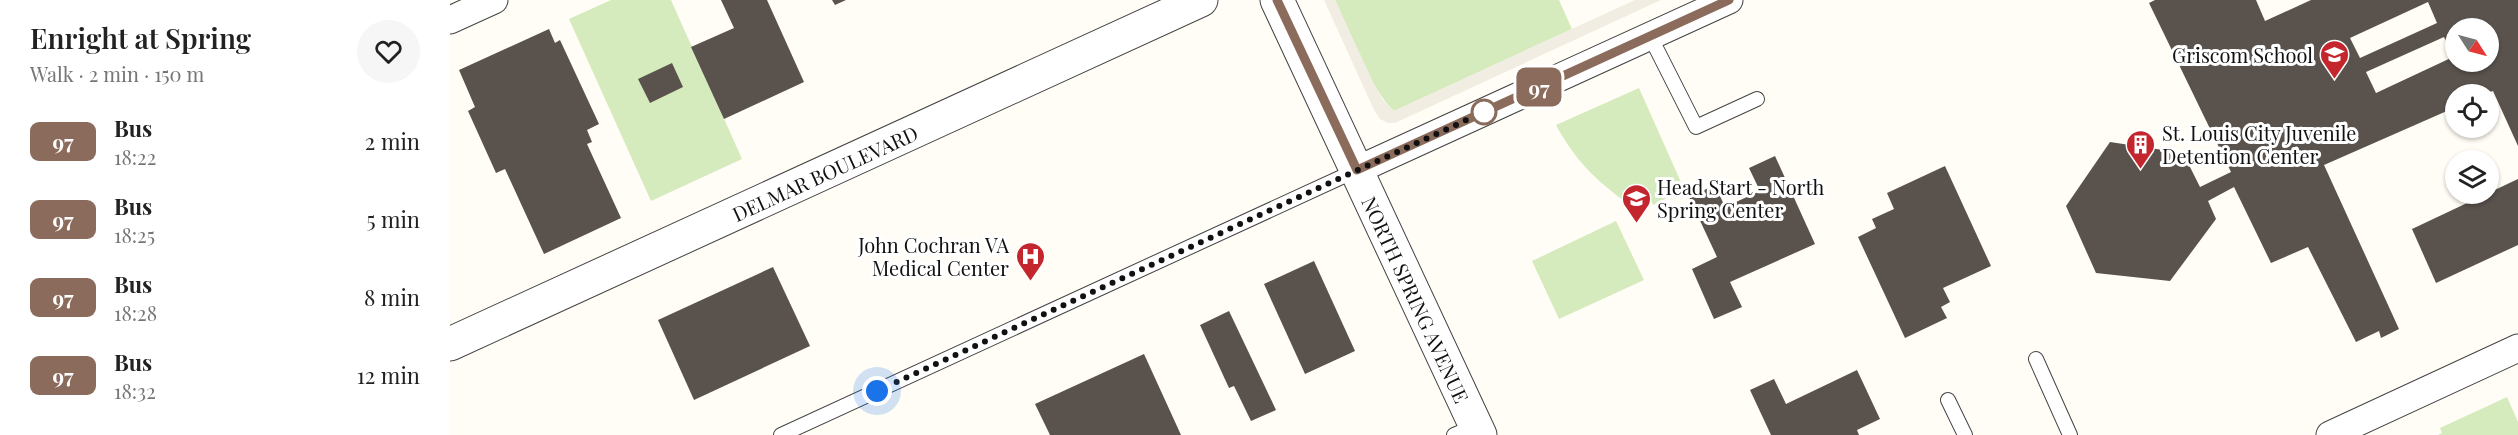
<!DOCTYPE html>
<meta charset="utf-8">
<style>
:root{--surface:#fff;--page:#f6f6f6;--text:#222;--muted:#767676}
body{margin:0;font-family:"Playfair Display",serif;background:var(--page);color:var(--text);height:100vh;display:flex;flex-direction:column;font-size:22px;white-space:nowrap}
*{box-sizing:border-box;margin:0}
p{font-size:20px;color:var(--muted)}
.icon{flex:none;width:33px;height:33px;fill:none;stroke:currentColor;stroke-width:2;stroke-linecap:round;stroke-linejoin:round}
.map{position:relative;flex:1;overflow:hidden}
.sheet{display:flex;flex-direction:column;background:var(--surface);width:450px}
.sheet>*{flex:none}
.badge{padding:0 12px;border-radius:9px;font-size:21px;line-height:39px}
.needle{width:39px;rotate:126deg}
.fabs{position:absolute;left:1995px;top:18px;display:grid;gap:12px}
.fabs a{display:grid;place-items:center;width:54px;height:54px;border-radius:50%;background:var(--surface);box-shadow:0 2px 4px #0004;font-size:30px}
.you{position:absolute;width:30px;height:30px;margin:-15px;border:4px solid #fff;border-radius:50%;background:#1a73e8;box-shadow:0 0 0 9px #1a73e833}
.map>.badge{position:absolute;translate:-50% -50%;box-shadow:0 0 0 3px #fff}
.round{display:grid;place-items:center;flex:none;width:63px;height:63px;border-radius:32px;background:var(--page)}
.overview{display:flex;align-items:center;justify-content:space-between;height:102px;padding:0 30px}
h1{font-size:28px;font-weight:600;line-height:45px}
ul{padding:0;list-style:none}
li{display:flex;align-items:center;gap:18px;height:78px;padding:0 30px}
li div{flex:1}
li b{display:block;font-size:22px}
li em{font-style:normal}
li .badge{min-width:66px;font-weight:700;text-align:center}
main{display:flex;flex:1;min-height:0}
.map>svg:first-child{display:block}
</style>
<main>
<section class="sheet">
<div class="overview"><div><h1>Enright at Spring</h1><p>Walk · 2 min · 150 m</p></div><a class="round"><svg class="icon" aria-label="heart" viewBox="0 0 24 24"><path d="M12 20l-8-8c-3-5 5-10 8-4 3-6 11-1 8 4z"/></svg></a></div>
<ul>
<li><span class="badge" style="background:#8b6b5b;color:#fff">97</span><div><b>Bus</b><p>18:22</p></div><em>2 min</em></li>
<li><span class="badge" style="background:#8b6b5b;color:#fff">97</span><div><b>Bus</b><p>18:25</p></div><em>5 min</em></li>
<li><span class="badge" style="background:#8b6b5b;color:#fff">97</span><div><b>Bus</b><p>18:28</p></div><em>8 min</em></li>
<li><span class="badge" style="background:#8b6b5b;color:#fff">97</span><div><b>Bus</b><p>18:32</p></div><em>12 min</em></li>
</ul>
</section>
<div class="map">
<svg width="2068" height="435" viewBox="0 0 2068 435">
<rect width="100%" height="100%" fill="#fffdf5"/>
<g fill="#d5ebbd">
<path d="M 161,0 L 221,0 L 292,159 L 201,201 L 119,19 Z"/>
<path d="M 885,0 L 1109,0 L 1122,29 L 944,111 C 918,86 901,33 885,0 Z"/>
<path d="M 1189,88 L 1234,189 L 1203,205 L 1198,194 L 1179,204 C 1148,183 1124,159 1106,125 Z"/>
<path d="M 1166,221 L 1194,280 L 1109,319 L 1082,261 Z"/>
<path d="M 2057,397 L 2068,422 L 2068,435 L 1988,435 L 1992,433 L 1990,428 Z"/>
</g>
<path fill="#f1ede2" d="M 874,0 L 885,0 L 924,84 L 933,100 L 944,111 L 1185,0 L 1211,0 L 945,123 L 938,123 L 930,119 L 924,110 Z"/>
<g fill="#5a524d" fill-rule="evenodd">
<path d="M 271,0 L 317,0 L 354,82 L 274,119 L 241,47 L 284,28 Z"/>
<path d="M 382,0 L 396,0 L 385,5 Z"/>
<path d="M 1705,0 L 1806,0 L 1815,21 L 1861,0 L 2068,0 L 2068,146 L 2043,91 L 2034,94 L 2006,94 L 2006,107 L 1874,165 L 1949,329 L 1931,338 L 1929,331 L 1906,342 L 1858,247 L 1821,263 L 1784,187 L 1758,201 L 1766,219 L 1720,281 L 1646,273 L 1616,206 L 1660,142 L 1733,153 L 1750,187 L 1781,172 L 1699,3 ZM 1978,2 L 1987,23 L 1910,58 L 1900,38 ZM 2006,28 L 2038,28 L 2038,62 L 2006,62 ZM 1994,37 L 2003,57 L 1926,93 L 1916,72 Z"/>
<path d="M 99,29 L 105,43 L 110,40 L 149,124 L 137,130 L 142,142 L 137,144 L 171,218 L 94,254 L 55,169 L 46,173 L 18,111 L 25,107 L 9,70 Z"/>
<path d="M 222,63 L 233,87 L 200,103 L 188,79 Z"/>
<path d="M 1325,156 L 1365,244 L 1280,282 L 1292,307 L 1264,319 L 1242,269 L 1267,257 L 1239,197 L 1265,185 L 1275,207 L 1310,191 L 1299,168 Z"/>
<path d="M 1495,166 L 1541,266 L 1493,288 L 1500,302 L 1491,307 L 1497,318 L 1455,338 L 1408,237 L 1426,228 L 1422,219 L 1444,209 L 1437,193 Z"/>
<path d="M 2068,179 L 2068,245 L 1986,283 L 1962,229 Z"/>
<path d="M 864,261 L 905,351 L 855,374 L 814,284 Z"/>
<path d="M 323,267 L 360,346 L 244,400 L 208,320 Z"/>
<path d="M 779,311 L 826,410 L 801,421 L 784,386 L 779,388 L 750,325 Z"/>
<path d="M 694,354 L 731,435 L 600,435 L 585,404 Z"/>
<path d="M 1407,370 L 1430,419 L 1407,430 L 1409,435 L 1321,435 L 1300,390 L 1324,379 L 1336,404 Z"/>
</g>
<g fill="none" stroke-linecap="round" stroke-linejoin="round">
<defs>
<g id="service">
<path d="M 1200,36 L 1246,127 L 1307,99"/>
<path d="M 1586,359 L 1620,435"/>
<path d="M 1498,400 L 1515,435"/>
<path d="M 331,435 L 907,170"/>
<path d="M 1004,435 L 1026,426"/>
</g>
<g id="minor">
<path d="M 0,20 L 44,0"/>
<path d="M 907,170 L 1279,0"/>
<path d="M 1880,435 L 2068,348"/>
</g>
<g id="tertiary">
<path id="s1" d="M 827,0 L 1030,435"/>
<path id="s2" d="M 0,344 L 751,0"/>
</g>
</defs>
<use href="#service" stroke="#444" stroke-width="16"/>
<use href="#minor" stroke="#444" stroke-width="29"/>
<use href="#tertiary" stroke="#444" stroke-width="35"/>
<use href="#service" stroke="#fff" stroke-width="14"/>
<use href="#minor" stroke="#fff" stroke-width="27"/>
<use href="#tertiary" stroke="#fff" stroke-width="33"/>
</g>
<g fill="none" stroke-linecap="round" stroke-linejoin="round">
<defs>
<path id="line" d="M 827,0 L 907,170 L 1279,0"/>
</defs>
<use href="#line" stroke="#fff" stroke-width="14"/>
<use href="#line" stroke="#8b6b5b" stroke-width="9"/>
<path stroke="#111" stroke-width="6" stroke-dasharray="0 10.8" d="M 427,391 L 1034,112"/>
</g>
<defs>
<symbol id="school-pin" viewBox="-11 -11 22 30"><path d="M0 17L-7.5 6A9.5 9.5 0 1 1 7.5 6Z" fill="#c4262e" stroke="#fff"/><path d="M0-5L7-2L0 1L-7-2ZM-4 1L0 2.5L4 1V4Q0 6-4 4Z" fill="#fff"/></symbol>
<symbol id="building-pin" viewBox="-11 -11 22 30"><path d="M0 17L-7.5 6A9.5 9.5 0 1 1 7.5 6Z" fill="#c4262e" stroke="#fff"/><path d="M-4-6H4V6H1V3H-1V6H-4ZM-2.5-4.3h1.7v1.8h-1.7ZM.8-4.3h1.7v1.8H.8ZM-2.5-1h1.7V.8h-1.7ZM.8-1h1.7V.8H.8Z" fill="#fff"/></symbol>
<symbol id="hospital-pin" viewBox="-11 -11 22 30"><path d="M0 17L-7.5 6A9.5 9.5 0 1 1 7.5 6Z" fill="#c4262e" stroke="#fff"/><path d="M-5-5h3v3.5h4V-5h3V5h-3V1.5h-4V5h-3Z" fill="#fff"/></symbol>
</defs>
<g fill-rule="evenodd">
<use href="#school-pin" x="1868" y="38" width="33" height="45"/>
<use href="#building-pin" x="1674" y="128" width="33" height="45"/>
<use href="#school-pin" x="1170" y="182" width="33" height="45"/>
<use href="#hospital-pin" x="564" y="240" width="33" height="45"/>
</g>
<circle fill="#fff" stroke="#8b6b5b" stroke-width="3" cx="1034" cy="112" r="12"/>
<g text-anchor="middle" dominant-baseline="central" stroke-width="6" stroke-linejoin="round" paint-order="stroke">
<g font-size="20" fill="#111" stroke="#fff" text-anchor="end">
<text x="1863" y="54">Griscom School</text>
<text x="1712" y="132" text-anchor="start">St. Louis City Juvenile<tspan x="1712" dy="23">Detention Center</tspan></text>
<text x="1207" y="186" text-anchor="start">Head Start - North<tspan x="1207" dy="23">Spring Center</tspan></text>
<text x="559" y="244">John Cochran VA<tspan x="559" dy="23">Medical Center</tspan></text>
</g>
<g font-size="20" fill="#111" stroke="#fff">
<text stroke="none"><textPath href="#s2" startOffset="412">DELMAR BOULEVARD</textPath></text>
<text stroke="none"><textPath href="#s1" startOffset="330">NORTH SPRING AVENUE</textPath></text>
</g>
</g>
</svg>
<div class="fabs">
<a><svg class="needle" viewBox="-14 -14 28 28"><path d="M0-13l5 13h-10z" fill="#e53935"/><path d="M0 13l5-13h-10z" fill="#767676"/></svg></a>
<a><svg class="icon" aria-label="locate" viewBox="0 0 24 24"><circle cx="12" cy="12" r="6"/><path d="M12 2v4M12 18v4M2 12h4M18 12h4"/></svg></a>
<a><svg class="icon" aria-label="layers" viewBox="0 0 24 24"><path d="M12 4l9 5-9 5-9-5zM3 14l9 5 9-5"/></svg></a>
</div>
<div class="you" style="left:427px;top:391px"></div>
<b class="badge" style="left:1089px;top:87px;background:#8b6b5b;color:#fff">97</b>
</div>
</main>
